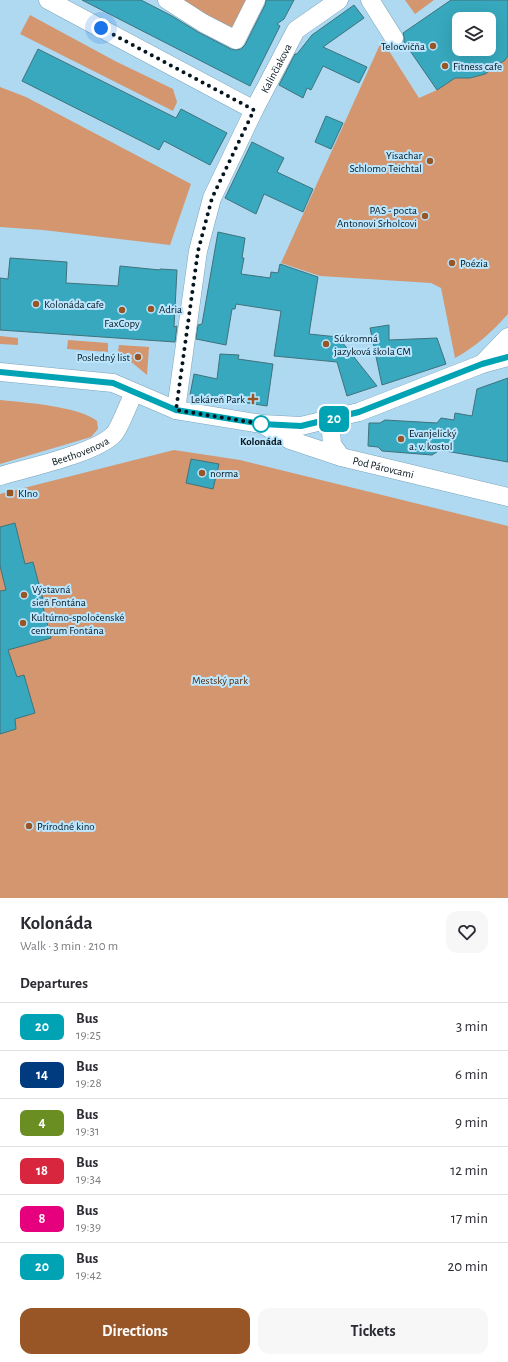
<!DOCTYPE html>
<meta charset="utf-8">
<style>
:root{--surface:#fff;--page:#f7f7f7;--text:#2b2b33;--muted:#7c7c81;--line:#e1e1e2;--accent:#985526}
body{margin:0;font-family:"Alegreya Sans",sans-serif;background:var(--page);color:var(--text);height:100vh;display:flex;flex-direction:column;font-size:15px;white-space:nowrap}
*{box-sizing:border-box;margin:0}
p{font-size:13px;color:var(--muted)}
.icon{flex:none;width:22px;height:22px;fill:none;stroke:currentColor;stroke-width:2;stroke-linecap:round;stroke-linejoin:round}
.map{position:relative;height:898px;overflow:hidden}
.side{display:flex;flex-direction:column;background:var(--surface);flex:1}
.side>*{flex:none}
.badge{padding:0 8px;border-radius:6px;font-size:14px;line-height:26px}
.buttons{position:absolute;left:452px;top:12px;display:grid;gap:8px}
.buttons a{display:grid;place-items:center;width:44px;height:44px;border-radius:8px;background:var(--surface);box-shadow:0 4px 16px #0002;font-size:20px}
.you{position:absolute;width:20px;height:20px;margin:-10px;border:3px solid #fff;border-radius:50%;background:#1a73e8;box-shadow:0 0 0 6px #1a73e833}
.map>.badge{position:absolute;translate:-50% -50%;box-shadow:0 0 0 2px #fff}
h2{padding:0 20px;font-size:15px;line-height:36px}
.round{display:grid;place-items:center;flex:none;width:42px;height:42px;border-radius:12px;background:var(--page)}
.headline{display:flex;align-items:center;justify-content:space-between;height:68px;padding:0 20px}
h1{font-size:19px;font-weight:600;line-height:30px}
.button{display:flex;gap:8px;margin-top:auto;padding:8px 20px}
.button a{flex:1;height:46px;border-radius:12px;background:var(--accent);color:#fff;font-size:16px;font-weight:600;line-height:46px;text-align:center}
.button a+a{background:var(--page);color:var(--text)}
ul{padding:0;list-style:none}
li{display:flex;align-items:center;gap:12px;height:48px;padding:0 20px;border-top:1px solid var(--line)}
li div{flex:1}
li b{display:block;font-size:15px}
li em{font-style:normal}
li .badge{min-width:44px;font-weight:700;text-align:center}
.map>svg:first-child{display:block}
</style>
<div class="map">
<svg width="508" height="898" viewBox="0 0 508 898">
<rect width="100%" height="100%" fill="#aed9f1"/>
<g fill="#d4966f">
<path d="M 175,0 L 251,0 L 234,34 Z"/>
<path d="M 405,0 L 434,0 L 415,14 Z"/>
<path d="M 30,15 L 115,61 L 173,89 L 177,102 L 173,111 L 20,34 Z"/>
<path d="M 382,40 L 419,98 L 437,90 L 455,78 L 470,78 L 485,74 L 505,60 L 508,56 L 508,314 C 493,331 474,348 455,358 L 441,288 L 431,283 L 320,276 L 281,263 Z"/>
<path d="M 0,87 L 26,97 L 191,184 L 170,245 L 43,230 L 0,227 Z"/>
<path d="M 0,336 L 18,338 L 18,345 L 0,344 Z"/>
<path d="M 68,340 L 108,343 L 108,352 L 67,349 Z"/>
<path d="M 119,345 L 149,347 L 147,375 L 118,351 Z"/>
<path d="M 0,400 C 23,402 81,407 97,421 L 98,429 L 91,437 L 0,464 Z"/>
<path d="M 174,450 L 240,460 L 508,526 L 508,898 L 0,898 L 0,494 Z"/>
</g>
<g fill="#37a8bd" stroke="#40727c" fill-rule="evenodd">
<path d="M 82,0 L 141,0 L 172,16 L 198,32 L 231,49 L 236,50 L 241,49 L 245,45 L 265,5 L 266,0 L 294,0 L 284,19 L 277,24 L 280,26 L 250,86 Z"/>
<path d="M 451,0 L 508,0 L 508,56 L 505,60 L 485,74 L 470,78 L 455,78 L 437,90 L 404,42 L 404,37 L 403,33 ZM 459,19 L 489,19 L 489,49 L 459,49 Z"/>
<path d="M 354,5 L 364,18 L 323,47 L 367,67 L 359,83 L 323,66 L 311,90 L 307,88 L 303,98 L 279,85 L 295,54 L 297,54 L 312,35 Z"/>
<path d="M 38,49 L 176,118 L 181,109 L 227,133 L 210,165 L 164,141 L 159,150 L 22,81 Z"/>
<path d="M 326,116 L 343,123 L 331,149 L 315,142 Z"/>
<path d="M 252,142 L 284,158 L 277,172 L 313,189 L 303,212 L 264,194 L 256,214 L 225,198 Z"/>
<path d="M 218,232 L 245,238 L 242,258 L 244,258 L 241,274 L 270,278 L 271,272 L 278,273 L 280,264 L 318,277 L 309,334 L 338,337 L 377,386 L 347,396 L 337,362 L 274,356 L 281,311 L 236,304 L 235,309 L 232,309 L 226,345 L 196,339 L 198,325 L 202,324 Z"/>
<path d="M 10,258 L 67,262 L 66,283 L 118,286 L 120,266 L 160,270 L 160,269 L 177,270 L 174,327 L 177,326 L 175,342 L 0,330 L 0,278 L 8,279 Z"/>
<path d="M 389,325 L 389,340 L 437,338 L 446,364 L 382,385 L 370,328 Z"/>
<path d="M 220,354 L 239,355 L 238,359 L 273,364 L 267,406 L 235,401 L 235,403 L 190,395 L 194,374 L 217,379 Z"/>
<path d="M 508,378 L 508,462 L 440,450 L 432,455 L 382,451 L 378,447 L 368,446 L 369,423 L 380,423 L 385,420 L 437,423 L 441,418 L 454,420 L 455,413 L 472,416 L 477,389 Z"/>
<path d="M 191,459 L 219,464 L 213,489 L 186,483 Z"/>
<path d="M 15,523 L 25,564 L 33,562 L 45,607 L 43,607 L 51,638 L 8,650 L 17,677 L 24,675 L 35,713 L 15,719 L 16,729 L 0,734 L 0,591 L 6,590 L 0,566 L 0,527 Z"/>
</g>
<g fill="none" stroke-linecap="round" stroke-linejoin="round">
<defs>
<g id="street">
<path d="M 48,0 L 254,110"/>
<path d="M 167,0 L 203,23 L 236,40 L 256,0"/>
<path d="M 370,0 L 394,38"/>
<path d="M 482,364 L 508,337"/>
<path d="M 0,372 L 113,383 L 176,410 L 262,424 L 301,426 L 359,412 L 482,364 L 508,357"/>
<path id="s1" d="M 176,410 L 198,251 L 212,198 L 254,110 L 296,30 L 339,0"/>
<path d="M 330,420 L 332,444 L 341,457"/>
<path id="s2" d="M 265,426 L 290,440 L 341,457 L 508,497"/>
<path id="s3" d="M 0,476 C 27,468 97,453 114,434 C 120,428 129,402 134,393"/>
</g>
</defs>
<use href="#street" stroke="#7ba4bb" stroke-width="19"/>
<use href="#street" stroke="#fff" stroke-width="18"/>
</g>
<g fill="none" stroke-linecap="round" stroke-linejoin="round">
<defs>
<path id="line" d="M 0,372 L 113,383 L 176,410 L 262,424 L 301,426 L 359,412 L 482,364 L 508,357"/>
</defs>
<use href="#line" stroke="#fff" stroke-width="9"/>
<use href="#line" stroke="#00a3b4" stroke-width="6"/>
<path stroke="#06161e" stroke-width="4" stroke-dasharray="0 7.2" d="M 101,28 L 254,110 L 212,198 L 198,251 L 176,410 L 262,424 L 261,424"/>
</g>
<g fill="#985526" stroke="#bbe6fe" stroke-width="1.5">
<circle cx="433" cy="46" r="4"/>
<circle cx="445" cy="66" r="4"/>
<circle cx="430" cy="161" r="4"/>
<circle cx="425" cy="216" r="4"/>
<circle cx="452" cy="263" r="4"/>
<circle cx="36" cy="304" r="4"/>
<circle cx="151" cy="309" r="4"/>
<circle cx="122" cy="310" r="4"/>
<circle cx="326" cy="344" r="4"/>
<circle cx="138" cy="357" r="4"/>
<path d="M251 393h4v4h4v4h-4v4h-4v-4h-4v-4h4z"/>
<circle cx="401" cy="439" r="4"/>
<circle cx="202" cy="473" r="4"/>
<rect x="6" y="489" width="8" height="8" rx="2"/>
<circle cx="24" cy="595" r="4"/>
<circle cx="23" cy="623" r="4"/>
<circle cx="29" cy="826" r="4"/>
</g>
<circle fill="#fff" stroke="#00a3b4" stroke-width="2" cx="261" cy="424" r="8"/>
<g text-anchor="middle" dominant-baseline="central" stroke-width="4" stroke-linejoin="round" paint-order="stroke">
<g font-size="11" fill="#06161e" stroke="#bbe6fe" text-anchor="start">
<text x="425" y="46" text-anchor="end">Telocvičňa</text>
<text x="453" y="66">Fitness cafe</text>
<text x="422" y="155" text-anchor="end">Yisachar<tspan x="422" dy="13">Schlomo Teichtal</tspan></text>
<text x="417" y="210" text-anchor="end">PAS - pocta<tspan x="417" dy="13">Antonovi Srholcovi</tspan></text>
<text x="460" y="263">Poézia</text>
<text x="44" y="304">Kolonáda cafe</text>
<text x="159" y="309">Adria</text>
<text x="122" y="323" text-anchor="middle">FaxCopy</text>
<text x="334" y="338">Súkromná<tspan x="334" dy="13">jazyková škola CM</tspan></text>
<text x="130" y="357" text-anchor="end">Posledný list</text>
<text x="245" y="399" text-anchor="end">Lekáreň Park</text>
<text x="409" y="433">Evanjelický<tspan x="409" dy="13">a. v. kostol</tspan></text>
<text x="210" y="473">norma</text>
<text x="18" y="493">KIno</text>
<text x="32" y="589">Výstavná<tspan x="32" dy="13">sieň Fontána</tspan></text>
<text x="31" y="617">Kultúrno-spoločenské<tspan x="31" dy="13">centrum Fontána</tspan></text>
<text x="37" y="826">Prírodné kino</text>
</g>
<g font-size="11" fill="#06161e" stroke="#bbe6fe">
<text stroke="none"><textPath href="#s1" startOffset="360">Kalinčiakova</textPath></text>
<text stroke="none"><textPath href="#s3" startOffset="84">Beethovenova</textPath></text>
<text stroke="none"><textPath href="#s2" startOffset="126">Pod Párovcami</textPath></text>
</g>
<g font-size="11" font-weight="bold" fill="#06161e" stroke="#bbe6fe">
<text x="261" y="441">Kolonáda</text>
</g>
<g font-size="11" fill="#582b09" stroke="#bbe6fe">
<text x="220" y="680">Mestský park</text>
</g>
</g>
</svg>
<div class="buttons">
<a><svg class="icon" aria-label="layers" viewBox="0 0 24 24"><path d="M12 4l9 5-9 5-9-5zM3 14l9 5 9-5"/></svg></a>
</div>
<div class="you" style="left:101px;top:28px"></div>
<b class="badge" style="left:334px;top:419px;background:#00a3b4;color:#fff">20</b>
</div>
<section class="side">
<div class="headline"><div><h1>Kolonáda</h1><p>Walk · 3 min · 210 m</p></div><a class="round"><svg class="icon" aria-label="heart" viewBox="0 0 24 24"><path d="M12 20l-8-8c-3-5 5-10 8-4 3-6 11-1 8 4z"/></svg></a></div>
<h2>Departures</h2>
<ul>
<li><span class="badge" style="background:#00a3b4;color:#fff">20</span><div><b>Bus</b><p>19:25</p></div><em>3 min</em></li>
<li><span class="badge" style="background:#003b80;color:#fff">14</span><div><b>Bus</b><p>19:28</p></div><em>6 min</em></li>
<li><span class="badge" style="background:#6b8e23;color:#fff">4</span><div><b>Bus</b><p>19:31</p></div><em>9 min</em></li>
<li><span class="badge" style="background:#d7263d;color:#fff">18</span><div><b>Bus</b><p>19:34</p></div><em>12 min</em></li>
<li><span class="badge" style="background:#e6007e;color:#fff">8</span><div><b>Bus</b><p>19:39</p></div><em>17 min</em></li>
<li><span class="badge" style="background:#00a3b4;color:#fff">20</span><div><b>Bus</b><p>19:42</p></div><em>20 min</em></li>
</ul>
<div class="button"><a>Directions</a><a>Tickets</a></div>
</section>
